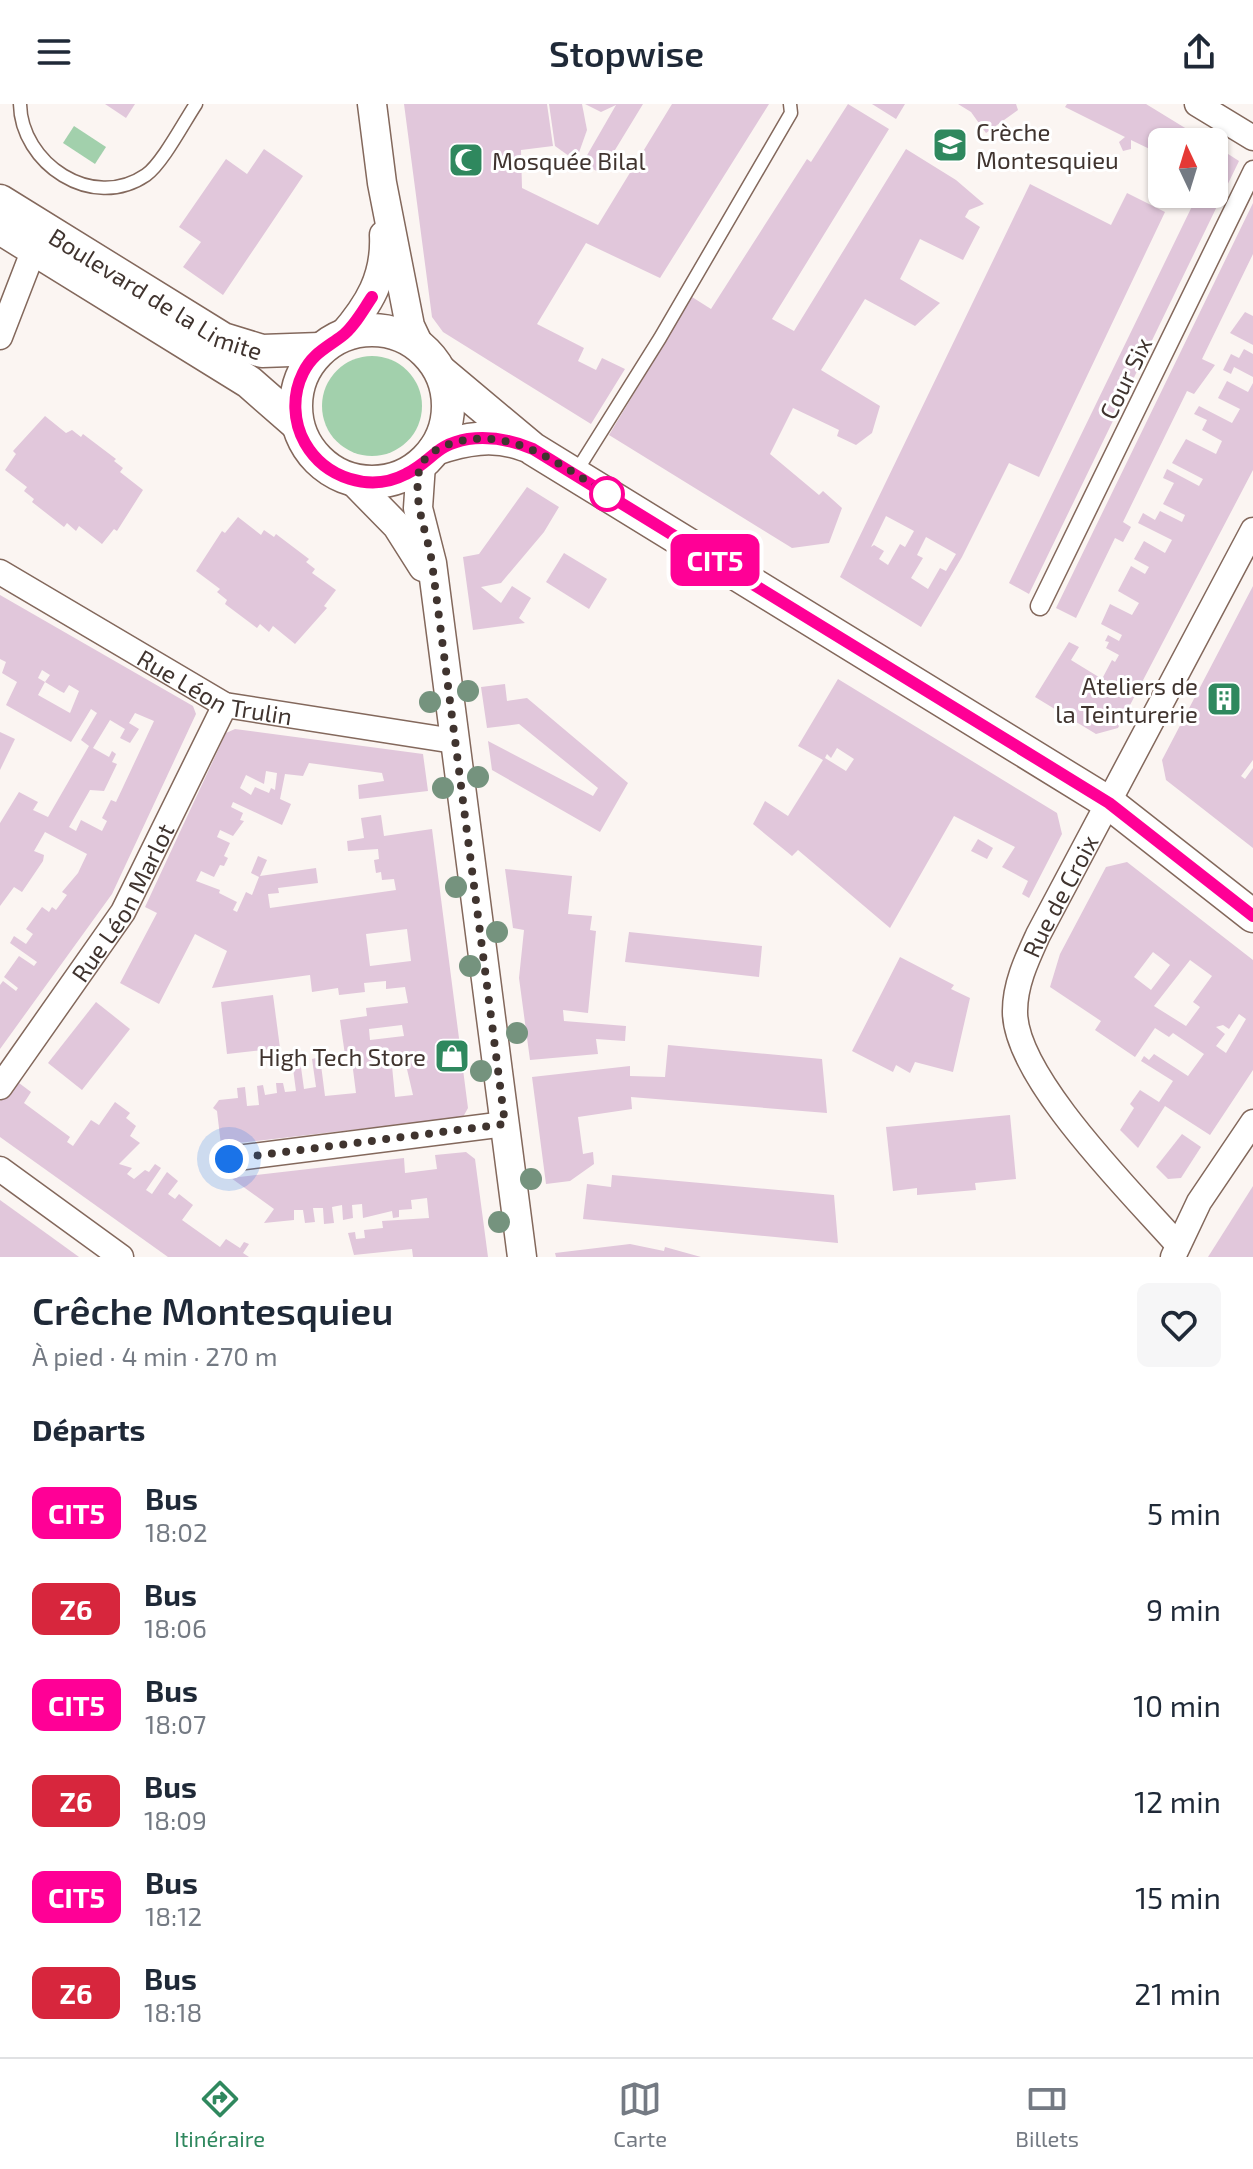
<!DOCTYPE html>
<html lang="fr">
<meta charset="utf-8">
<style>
:root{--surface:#fff;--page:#f6f6f7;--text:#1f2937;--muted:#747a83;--line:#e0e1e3;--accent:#2f885e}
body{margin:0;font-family:"Exo 2",sans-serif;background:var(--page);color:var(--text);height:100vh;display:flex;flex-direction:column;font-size:30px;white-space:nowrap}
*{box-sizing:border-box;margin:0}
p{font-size:26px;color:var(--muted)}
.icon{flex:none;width:44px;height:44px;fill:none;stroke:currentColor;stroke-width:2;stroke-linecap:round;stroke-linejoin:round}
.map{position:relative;height:1153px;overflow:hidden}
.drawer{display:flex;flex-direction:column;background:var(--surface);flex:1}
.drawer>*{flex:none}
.badge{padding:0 16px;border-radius:12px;font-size:28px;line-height:52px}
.needle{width:52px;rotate:356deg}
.controls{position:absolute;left:1148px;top:24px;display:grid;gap:16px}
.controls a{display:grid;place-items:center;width:80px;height:80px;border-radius:12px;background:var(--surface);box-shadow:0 2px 6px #0004;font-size:40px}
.you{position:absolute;width:40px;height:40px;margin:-20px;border:6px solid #fff;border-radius:50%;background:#1a73e8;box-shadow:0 0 0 12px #1a73e833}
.map>.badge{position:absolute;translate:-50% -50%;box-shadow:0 0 0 4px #fff}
h2{padding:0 32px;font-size:30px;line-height:72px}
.round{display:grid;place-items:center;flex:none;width:84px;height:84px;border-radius:12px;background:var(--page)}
.head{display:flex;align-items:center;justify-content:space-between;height:136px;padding:0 32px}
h1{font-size:38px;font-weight:600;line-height:60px}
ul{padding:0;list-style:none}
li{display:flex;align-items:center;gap:24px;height:96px;padding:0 32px}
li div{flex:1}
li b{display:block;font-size:30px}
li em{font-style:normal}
li .badge{min-width:88px;font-weight:700;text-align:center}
header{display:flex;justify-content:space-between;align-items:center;height:104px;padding:0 32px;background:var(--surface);font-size:36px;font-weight:600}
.dock{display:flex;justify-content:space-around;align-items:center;height:112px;border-top:2px solid var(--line);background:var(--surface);font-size:22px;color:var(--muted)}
.dock a{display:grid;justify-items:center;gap:4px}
.dock .on{color:var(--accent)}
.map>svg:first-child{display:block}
</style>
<header><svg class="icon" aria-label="menu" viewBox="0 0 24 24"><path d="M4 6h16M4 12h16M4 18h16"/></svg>Stopwise<svg class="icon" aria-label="share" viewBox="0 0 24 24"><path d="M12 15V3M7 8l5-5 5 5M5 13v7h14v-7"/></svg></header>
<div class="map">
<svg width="1253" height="1153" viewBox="0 0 1253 1153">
<rect width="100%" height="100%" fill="#fbf5f2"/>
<g fill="#a2d0ac">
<path d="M 74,22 L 106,43 L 95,60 L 63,39 Z"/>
<circle cx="372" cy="302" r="50"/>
</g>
<g fill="#e1c7db" fill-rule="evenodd">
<path d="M 105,0 L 135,0 L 126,14 Z"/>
<path d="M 404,0 L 547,0 L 553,42 L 521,46 L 522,84 L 598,121 L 672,0 L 769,0 L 660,174 L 586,139 L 537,220 L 584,244 L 578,257 L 596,266 L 602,254 L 625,265 L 591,320 L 443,228 L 432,213 Z"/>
<path d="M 549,0 L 582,0 L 587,26 L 576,57 L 555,42 Z"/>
<path d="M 585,0 L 643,0 L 601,69 L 582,60 L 616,1 L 601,8 Z"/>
<path d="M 848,0 L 889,25 L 772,215 L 794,227 L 906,45 L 956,76 L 984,100 L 969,106 L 965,113 L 980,123 L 963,156 L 920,135 L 900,175 L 940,199 L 915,222 L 865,195 L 821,266 L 880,302 L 872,329 L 856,341 L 837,332 L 839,326 L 793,304 L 770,350 L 819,391 L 823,387 L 842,404 L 829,439 L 792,444 L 609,331 L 692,193 L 711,205 L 807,55 L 811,58 Z"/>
<path d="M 872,0 L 905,0 L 896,15 Z"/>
<path d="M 958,0 L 1016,0 L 1018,6 L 986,29 L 971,8 Z"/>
<path d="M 1067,0 L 1146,0 L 1208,38 L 1162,38 L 1162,51 L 1131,36 L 1131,45 L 1123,47 L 1119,38 L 1125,33 L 1065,3 Z"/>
<path d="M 1214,41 L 1239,57 L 1029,490 L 1009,479 L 1198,90 L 1214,90 Z"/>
<path d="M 264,45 L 303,72 L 223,191 L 183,163 L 201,138 L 179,123 L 226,55 L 247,70 Z"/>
<path d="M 1030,80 L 1111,121 L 1127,89 L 1165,108 L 1039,373 L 1009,359 L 962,453 L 921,523 L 840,473 ZM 886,412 L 914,427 L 905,443 L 900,440 L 888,461 L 879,455 L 884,447 L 874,441 L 871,443 ZM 926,433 L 956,450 L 946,467 L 940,464 L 928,485 L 911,474 L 923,454 L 917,451 Z"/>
<path d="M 1253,99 L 1253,150 L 1202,255 L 1215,261 L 1194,290 L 1187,287 L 1123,418 L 1131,423 L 1123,438 L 1115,434 L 1076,514 L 1056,504 Z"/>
<path d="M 1245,208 L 1253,212 L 1253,241 L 1230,229 Z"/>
<path d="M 1244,245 L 1253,250 L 1253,273 L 1234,263 L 1231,270 L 1223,266 L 1231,250 L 1239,254 Z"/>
<path d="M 1227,277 L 1248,288 L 1253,279 L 1253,366 L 1118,624 L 1096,630 L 1035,593 L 1069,538 L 1079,543 L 1071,556 L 1102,575 L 1112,556 L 1115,558 L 1119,551 L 1106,544 L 1109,538 L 1105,537 L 1108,531 L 1119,537 L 1122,531 L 1101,520 L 1110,500 L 1132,511 L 1139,499 L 1118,487 L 1131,462 L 1145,470 L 1149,463 L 1134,455 L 1144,437 L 1165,449 L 1172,436 L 1138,419 L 1143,409 L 1155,416 L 1160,407 L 1182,418 L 1185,411 L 1163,400 L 1174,379 L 1163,374 L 1167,365 L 1199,382 L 1203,375 L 1172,359 L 1186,335 L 1216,350 L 1222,337 L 1202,326 L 1207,316 L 1194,310 L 1199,302 L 1232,319 L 1240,305 L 1218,294 Z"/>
<path d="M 45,312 L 66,329 L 72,326 L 81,333 L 83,330 L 116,355 L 114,357 L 123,364 L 120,368 L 143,386 L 117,427 L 114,425 L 102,440 L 79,422 L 76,427 L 67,419 L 64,423 L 32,398 L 34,395 L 24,387 L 27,383 L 5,366 L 16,350 L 13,347 Z"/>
<path d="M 527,383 L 559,403 L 544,428 L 501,479 L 481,483 L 501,499 L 512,482 L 531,494 L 519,514 L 525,519 L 473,526 L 463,453 L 479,450 Z"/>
<path d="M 238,413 L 261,431 L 264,426 L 274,433 L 276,430 L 309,455 L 306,458 L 315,465 L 312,469 L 336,486 L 324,502 L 327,504 L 295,540 L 273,522 L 269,528 L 260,520 L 257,524 L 225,500 L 227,496 L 217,488 L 220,485 L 196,467 L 222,427 L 225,429 Z"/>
<path d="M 564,449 L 607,475 L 589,505 L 546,478 Z"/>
<path d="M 1253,482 L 1253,656 L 1241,672 L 1245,675 L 1253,664 L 1253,744 L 1166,676 L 1162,656 Z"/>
<path d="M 0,491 L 193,602 L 196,610 L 112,790 L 0,945 L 0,881 L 3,877 L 16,887 L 18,884 L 4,873 L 19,852 L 34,862 L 37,858 L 10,839 L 14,832 L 26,840 L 33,830 L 26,825 L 42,803 L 49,808 L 52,803 L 56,806 L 67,791 L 62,788 L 78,769 L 87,750 L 45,728 L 34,747 L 44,751 L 43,757 L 22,788 L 14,783 L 0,802 L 0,719 L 19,688 L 38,698 L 33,706 L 48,713 L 89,642 L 81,636 L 97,609 L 91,605 L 71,638 L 6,601 L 17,578 L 2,569 L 6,558 L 0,555 ZM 42,566 L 50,571 L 45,578 L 60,587 L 64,589 L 69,581 L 79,587 L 70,609 L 38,591 L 45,578 L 38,574 ZM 135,609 L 154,617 L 116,698 L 111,696 L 102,714 L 107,717 L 102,727 L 81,716 L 76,727 L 69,723 L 90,686 L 104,687 L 117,660 L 112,658 L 116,650 L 112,647 L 109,653 L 93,644 L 110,616 L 125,625 L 120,634 L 130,639 L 139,625 L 129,619 Z"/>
<path d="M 838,575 L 1057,709 L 1062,730 L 1029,794 L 1022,790 L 1028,777 L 1002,763 L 1015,743 L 954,712 L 890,824 L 798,746 L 792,752 L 753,720 L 765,697 L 788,712 L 823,656 L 798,642 ZM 837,644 L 854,655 L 846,667 L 825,654 L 827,650 L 831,654 Z"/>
<path d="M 505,580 L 507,597 L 527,594 L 628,679 L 600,728 L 492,666 L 488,637 L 593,692 L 598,684 L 519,620 L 487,624 L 481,583 Z"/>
<path d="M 235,625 L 423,650 L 428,687 L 359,695 L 358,681 L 384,677 L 382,669 L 309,659 L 303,672 L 285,670 L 280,695 L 291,700 L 282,721 L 233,698 L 231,703 L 243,709 L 240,716 L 244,717 L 233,732 L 220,726 L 217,733 L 230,739 L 224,752 L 228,754 L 224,762 L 220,761 L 214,773 L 201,767 L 196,777 L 220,786 L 219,789 L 237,798 L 233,806 L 237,808 L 246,788 L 252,791 L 259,773 L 251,769 L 258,752 L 267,756 L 260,772 L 316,764 L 318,779 L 278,784 L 279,789 L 268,790 L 270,804 L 396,786 L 394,775 L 382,776 L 381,768 L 376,769 L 374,756 L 379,755 L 378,745 L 348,747 L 347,737 L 364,734 L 361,714 L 381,711 L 384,732 L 432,725 L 468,1004 L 463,1013 L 221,1041 L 217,1007 L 213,1004 L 219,996 L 238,994 L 237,984 L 245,983 L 247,1002 L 259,1001 L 257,982 L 263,981 L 265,991 L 277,989 L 276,979 L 283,979 L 285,988 L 296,987 L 292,957 L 300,956 L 304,985 L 316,983 L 312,955 L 320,953 L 325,992 L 356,989 L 351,950 L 345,951 L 340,916 L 367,912 L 366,904 L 408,899 L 405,883 L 386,885 L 386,877 L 364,879 L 365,888 L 339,891 L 338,884 L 312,888 L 310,871 L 212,884 L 227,847 L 195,830 L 159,900 L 120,879 L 157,809 L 145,803 L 226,629 ZM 266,667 L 277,669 L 275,686 L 271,684 L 269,689 L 255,683 L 251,691 L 240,684 L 246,671 L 264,680 ZM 407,825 L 411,857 L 370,862 L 366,830 ZM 402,921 L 404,932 L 370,936 L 369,925 ZM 406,961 L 413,991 L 395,993 L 392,962 Z"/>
<path d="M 0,628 L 15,635 L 0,666 Z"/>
<path d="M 978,735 L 993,744 L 987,755 L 971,747 Z"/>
<path d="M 1127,758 L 1253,856 L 1253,966 L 1210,1031 L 1165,1002 L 1138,1044 L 1120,1026 L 1134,1004 L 1130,1000 L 1140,986 L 1159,998 L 1173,977 L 1141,957 L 1144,952 L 1149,956 L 1154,950 L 1188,972 L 1204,950 L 1173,929 L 1169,933 L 1155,924 L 1135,953 L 1095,926 L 1101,917 L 1050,883 L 1060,850 L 1106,763 ZM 1153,848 L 1170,861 L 1151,886 L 1134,873 ZM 1190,856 L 1212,872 L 1193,898 L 1200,903 L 1186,922 L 1154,902 ZM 1239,910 L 1246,915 L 1226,949 L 1216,942 L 1225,930 L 1216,923 L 1223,921 L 1229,925 Z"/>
<path d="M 505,765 L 572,772 L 568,810 L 592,812 L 590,826 L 596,827 L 588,909 L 563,906 L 564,917 L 626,922 L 625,937 L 596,935 L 598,950 L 530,956 L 519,874 L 524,826 L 513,824 Z"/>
<path d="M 629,828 L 762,842 L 759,873 L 625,858 Z"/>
<path d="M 900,853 L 954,881 L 951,885 L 970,894 L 953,968 L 915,958 L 910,969 L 896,961 L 893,968 L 852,947 Z"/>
<path d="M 273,891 L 280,944 L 227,950 L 221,898 Z"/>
<path d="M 96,898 L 130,925 L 82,986 L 48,959 Z"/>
<path d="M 668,941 L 822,955 L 827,1009 L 631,993 L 632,1005 L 578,1013 L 583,1050 L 593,1048 L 594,1060 L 570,1077 L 546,1080 L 532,973 L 630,962 L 630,972 L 665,973 Z"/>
<path d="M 15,976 L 31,988 L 24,999 L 70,1033 L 67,1038 L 73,1042 L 91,1016 L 99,1021 L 115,998 L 130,1009 L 126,1014 L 136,1022 L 130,1032 L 140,1039 L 119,1060 L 132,1064 L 127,1070 L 134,1075 L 145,1066 L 149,1068 L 155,1060 L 161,1064 L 146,1086 L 152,1090 L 167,1068 L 178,1077 L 168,1090 L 175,1095 L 179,1090 L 193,1101 L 182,1116 L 220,1143 L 226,1135 L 240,1144 L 244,1138 L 249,1140 L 243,1149 L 249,1153 L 168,1153 L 0,1033 L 0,997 Z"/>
<path d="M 1010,1011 L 1016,1075 L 975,1079 L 976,1086 L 917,1091 L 917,1084 L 893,1087 L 886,1023 Z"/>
<path d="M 1182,1030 L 1201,1043 L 1181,1074 L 1168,1075 L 1156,1063 Z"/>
<path d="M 466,1048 L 475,1055 L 488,1153 L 413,1153 L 412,1145 L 354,1151 L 348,1129 L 355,1128 L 356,1135 L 365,1134 L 364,1126 L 383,1124 L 382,1117 L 429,1114 L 427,1094 L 411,1096 L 412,1105 L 399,1106 L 399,1113 L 393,1114 L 392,1107 L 363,1114 L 362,1100 L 352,1101 L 353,1114 L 343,1116 L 342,1101 L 332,1103 L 334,1119 L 324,1120 L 323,1104 L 313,1104 L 315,1118 L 305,1119 L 303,1106 L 294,1106 L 294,1116 L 264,1119 L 274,1105 L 231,1074 L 404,1054 L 405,1069 L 437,1065 L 435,1051 Z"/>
<path d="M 612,1071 L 834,1091 L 838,1139 L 583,1115 L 587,1080 L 611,1083 Z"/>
<path d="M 1253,1082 L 1253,1153 L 1208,1153 Z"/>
<path d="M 0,1096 L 50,1132 L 79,1153 L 0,1153 Z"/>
<path d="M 630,1140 L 664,1147 L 665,1143 L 701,1153 L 556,1153 L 555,1149 Z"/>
</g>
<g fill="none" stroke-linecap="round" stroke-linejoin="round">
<defs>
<g id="service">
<path d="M 20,0 C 21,59 92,108 146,71 C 162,60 184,18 196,0"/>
<path d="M 576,368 L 660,234 L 791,9 L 790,0"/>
</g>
<path id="pedestrian" d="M 1040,502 L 1253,66"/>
<g id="minor">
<path d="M 1197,0 L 1253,34"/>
<path d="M 0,233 L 34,145"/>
<path id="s1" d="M 0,468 L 225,601 L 454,637"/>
<path id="s2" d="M 0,983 L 123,808 L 225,601"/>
<path d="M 229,1055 L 505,1020"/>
<path d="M 0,1065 L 121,1153"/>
<path id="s3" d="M 1178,1141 C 1134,1091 1014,973 1015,907 C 1015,880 1027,855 1038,831 L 1253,426"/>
<path d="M 1173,1153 L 1199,1098 L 1253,1018"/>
</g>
<g id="tertiary">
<path d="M 372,0 L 382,79 L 410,222 L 419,241"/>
<path d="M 342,232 C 369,201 386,173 384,131"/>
<path d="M 421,360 L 418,404 L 432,459 L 522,1153"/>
<path d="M 351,375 L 397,422 L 423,463"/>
</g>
<g id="secondary">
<path id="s4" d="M 0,97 L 223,235 L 262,247 L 320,245"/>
<path d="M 0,124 L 249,278 L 297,320"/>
<circle cx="372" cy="302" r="76"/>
<path d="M 441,268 L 533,345 L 1109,699 L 1253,812"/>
<path d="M 435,345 C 464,335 494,329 525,341"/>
</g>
</defs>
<use href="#service" stroke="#83685c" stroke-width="15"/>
<use href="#pedestrian" stroke="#83685c" stroke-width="21"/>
<use href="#minor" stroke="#83685c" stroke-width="27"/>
<use href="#tertiary" stroke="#83685c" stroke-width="31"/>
<use href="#secondary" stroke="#83685c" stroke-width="35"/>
<use href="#service" stroke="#fff" stroke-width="12"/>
<use href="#pedestrian" stroke="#fff" stroke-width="18"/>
<use href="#minor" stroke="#fff" stroke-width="24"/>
<use href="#tertiary" stroke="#fff" stroke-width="28"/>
<use href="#secondary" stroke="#fff" stroke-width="32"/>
</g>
<g fill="#75937e">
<circle cx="468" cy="587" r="11"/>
<circle cx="430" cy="598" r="11"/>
<circle cx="478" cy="673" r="11"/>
<circle cx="443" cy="684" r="11"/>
<circle cx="456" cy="783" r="11"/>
<circle cx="497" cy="828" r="11"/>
<circle cx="470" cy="862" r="11"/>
<circle cx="517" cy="929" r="11"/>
<circle cx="481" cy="967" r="11"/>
<circle cx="531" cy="1075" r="11"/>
<circle cx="499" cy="1118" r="11"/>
</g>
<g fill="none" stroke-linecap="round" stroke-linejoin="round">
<defs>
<path id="line" d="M 372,193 C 363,206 354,223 342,232 C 326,244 312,250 303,269 C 292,291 293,318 305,339 C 325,374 370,389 406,370 C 433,357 434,341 468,335 C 491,332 512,336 533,345 L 1109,699 L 1253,812"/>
</defs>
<use href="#line" stroke="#fff" stroke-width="18"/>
<use href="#line" stroke="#ff0096" stroke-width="12"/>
<path stroke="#40342f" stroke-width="8" stroke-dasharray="0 14.4" d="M 229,1055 L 505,1020 L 432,459 C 427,427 413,401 419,367 C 422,353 437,344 450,340 C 513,319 563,364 614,394 L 607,390"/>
</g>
<defs>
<symbol id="school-square" viewBox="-11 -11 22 22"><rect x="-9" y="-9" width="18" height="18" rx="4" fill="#2f885e" stroke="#fff"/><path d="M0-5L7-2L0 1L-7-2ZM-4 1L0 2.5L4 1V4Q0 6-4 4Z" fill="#fff"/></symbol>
<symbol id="mosque-square" viewBox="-11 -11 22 22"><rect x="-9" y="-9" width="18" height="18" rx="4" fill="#2f885e" stroke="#fff"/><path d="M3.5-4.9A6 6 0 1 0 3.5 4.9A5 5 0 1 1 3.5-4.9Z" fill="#fff"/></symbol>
<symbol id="building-square" viewBox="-11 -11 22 22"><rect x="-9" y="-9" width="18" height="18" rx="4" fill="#2f885e" stroke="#fff"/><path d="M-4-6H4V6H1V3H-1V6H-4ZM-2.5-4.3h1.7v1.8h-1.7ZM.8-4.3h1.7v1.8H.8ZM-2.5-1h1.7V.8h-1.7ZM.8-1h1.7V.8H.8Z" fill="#fff"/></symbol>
<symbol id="shop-square" viewBox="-11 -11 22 22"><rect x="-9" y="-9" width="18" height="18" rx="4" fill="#2f885e" stroke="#fff"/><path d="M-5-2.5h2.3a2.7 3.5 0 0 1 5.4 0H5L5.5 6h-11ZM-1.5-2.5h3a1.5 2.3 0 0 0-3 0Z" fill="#fff"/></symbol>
</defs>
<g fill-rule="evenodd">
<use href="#school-square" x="930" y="21" width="40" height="40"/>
<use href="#mosque-square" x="446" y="36" width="40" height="40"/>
<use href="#building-square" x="1204" y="575" width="40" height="40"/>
<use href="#shop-square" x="432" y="932" width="40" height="40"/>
</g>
<circle fill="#fff" stroke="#ff0096" stroke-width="4" cx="607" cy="390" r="16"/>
<g text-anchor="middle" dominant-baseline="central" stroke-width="6" stroke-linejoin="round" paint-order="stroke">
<g font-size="24" fill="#40342f" stroke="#fff" text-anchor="start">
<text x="976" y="27">Crèche<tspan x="976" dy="28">Montesquieu</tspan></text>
<text x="492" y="56">Mosquée Bilal</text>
<text x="1198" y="581" text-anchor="end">Ateliers de<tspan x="1198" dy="28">la Teinturerie</tspan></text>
<text x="426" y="952" text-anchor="end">High Tech Store</text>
</g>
<g font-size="24" fill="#40342f" stroke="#fff">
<text stroke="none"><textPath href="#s4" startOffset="182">Boulevard de la Limite</textPath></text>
<text transform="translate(1125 274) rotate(-64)">Cour Six</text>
<text stroke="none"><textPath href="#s1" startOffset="246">Rue Léon Trulin</textPath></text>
<text stroke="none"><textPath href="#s3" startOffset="414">Rue de Croix</textPath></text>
<text stroke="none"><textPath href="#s2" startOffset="222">Rue Léon Marlot</textPath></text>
</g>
</g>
</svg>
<div class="controls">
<a><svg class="needle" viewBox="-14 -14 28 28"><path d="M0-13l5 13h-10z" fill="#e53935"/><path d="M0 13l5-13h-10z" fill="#747a83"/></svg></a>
</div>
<div class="you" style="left:229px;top:1055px"></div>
<b class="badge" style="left:715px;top:456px;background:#ff0096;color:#fff">CIT5</b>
</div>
<section class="drawer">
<div class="head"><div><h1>Crêche Montesquieu</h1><p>À pied · 4 min · 270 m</p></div><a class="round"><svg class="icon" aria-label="heart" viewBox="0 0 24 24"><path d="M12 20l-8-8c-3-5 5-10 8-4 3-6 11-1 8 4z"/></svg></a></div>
<h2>Départs</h2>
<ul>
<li><span class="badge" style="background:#ff0096;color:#fff">CIT5</span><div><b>Bus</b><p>18:02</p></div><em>5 min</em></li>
<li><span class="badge" style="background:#d7263d;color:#fff">Z6</span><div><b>Bus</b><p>18:06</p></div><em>9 min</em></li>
<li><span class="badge" style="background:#ff0096;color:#fff">CIT5</span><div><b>Bus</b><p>18:07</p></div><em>10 min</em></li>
<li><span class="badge" style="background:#d7263d;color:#fff">Z6</span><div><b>Bus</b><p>18:09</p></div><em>12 min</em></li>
<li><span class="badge" style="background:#ff0096;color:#fff">CIT5</span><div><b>Bus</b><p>18:12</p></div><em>15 min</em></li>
<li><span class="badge" style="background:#d7263d;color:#fff">Z6</span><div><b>Bus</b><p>18:18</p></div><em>21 min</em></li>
</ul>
</section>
<nav class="dock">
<a class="on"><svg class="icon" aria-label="directions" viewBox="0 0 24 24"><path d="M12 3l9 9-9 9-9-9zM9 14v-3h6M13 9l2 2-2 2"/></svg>Itinéraire</a>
<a><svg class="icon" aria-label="map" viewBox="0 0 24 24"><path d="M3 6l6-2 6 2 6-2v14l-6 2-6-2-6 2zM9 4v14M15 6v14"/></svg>Carte</a>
<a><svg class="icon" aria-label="tickets" viewBox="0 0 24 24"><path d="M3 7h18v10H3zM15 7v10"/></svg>Billets</a>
</nav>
